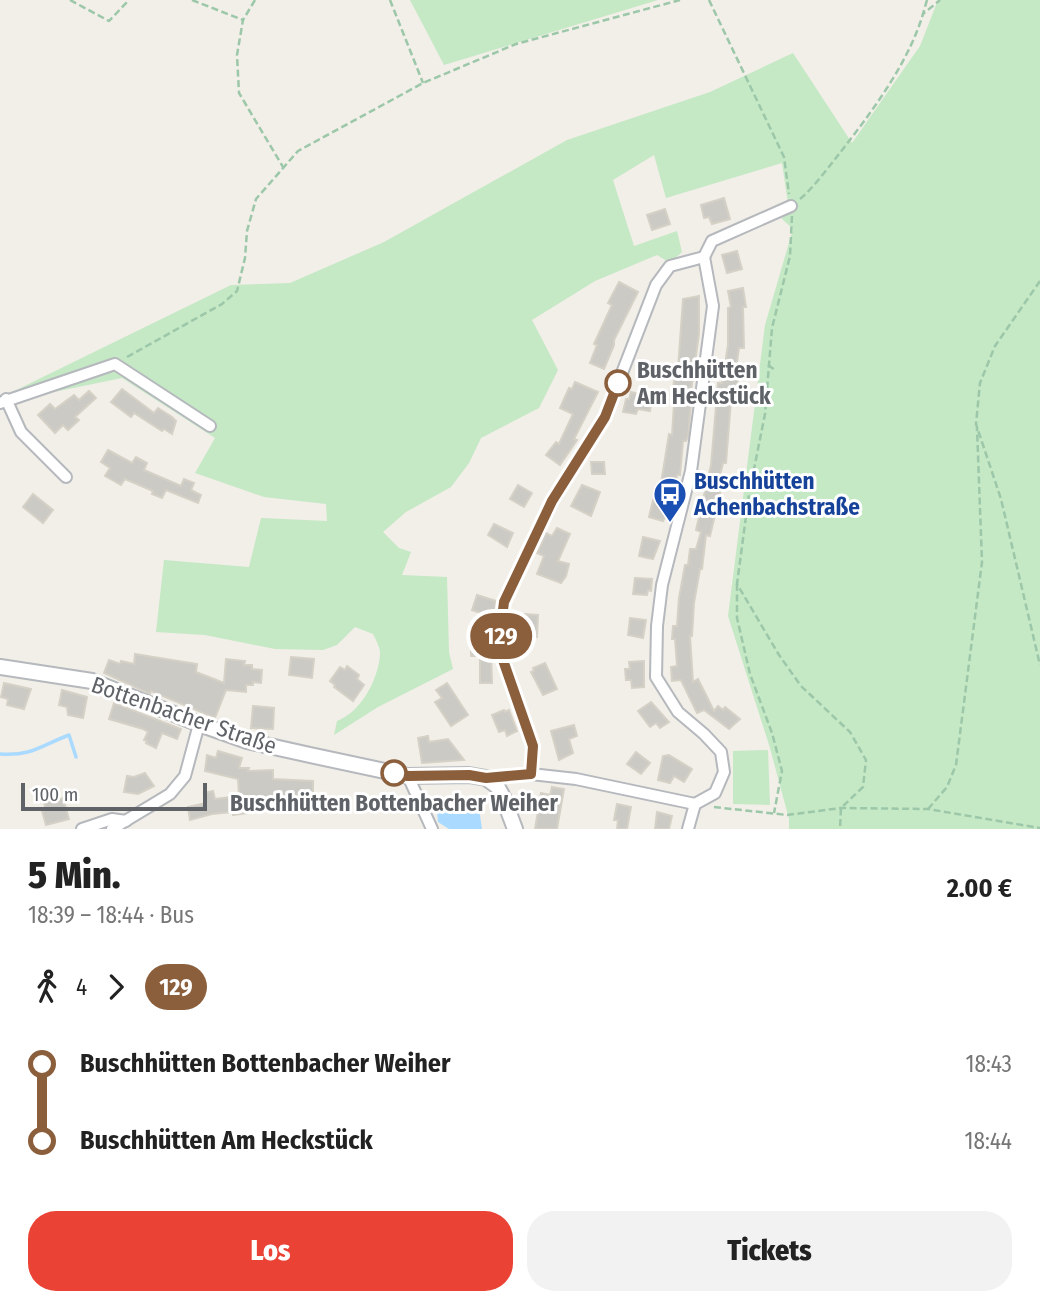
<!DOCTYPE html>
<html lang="de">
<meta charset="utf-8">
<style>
:root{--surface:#fff;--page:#f2f2f2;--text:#222;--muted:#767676;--accent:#ea4335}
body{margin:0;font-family:"Fira Sans Condensed",sans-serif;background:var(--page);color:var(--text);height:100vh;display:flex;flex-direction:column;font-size:26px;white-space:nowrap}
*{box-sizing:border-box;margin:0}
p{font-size:23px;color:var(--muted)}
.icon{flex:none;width:38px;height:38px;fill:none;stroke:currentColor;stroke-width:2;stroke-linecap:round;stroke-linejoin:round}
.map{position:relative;height:829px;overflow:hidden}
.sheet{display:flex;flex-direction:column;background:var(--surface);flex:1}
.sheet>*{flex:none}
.badge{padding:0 14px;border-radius:23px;font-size:24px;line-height:46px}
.scale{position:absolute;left:21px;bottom:18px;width:186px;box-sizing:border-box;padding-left:7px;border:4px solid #5f6368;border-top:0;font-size:19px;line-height:24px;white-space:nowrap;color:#5f6368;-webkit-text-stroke:5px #fff;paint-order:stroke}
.map>.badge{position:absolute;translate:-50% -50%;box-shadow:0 0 0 4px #fff}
.legs{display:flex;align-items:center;gap:10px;height:77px;padding:0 28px;font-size:23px}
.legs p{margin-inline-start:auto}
.head{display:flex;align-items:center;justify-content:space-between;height:119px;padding:0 28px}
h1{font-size:38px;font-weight:800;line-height:52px}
.primary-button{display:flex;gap:14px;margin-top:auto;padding:14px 28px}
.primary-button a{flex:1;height:80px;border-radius:28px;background:var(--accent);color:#fff;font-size:28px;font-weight:800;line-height:80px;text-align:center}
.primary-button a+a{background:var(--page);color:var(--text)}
ul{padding:0 28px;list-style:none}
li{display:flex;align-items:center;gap:24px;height:77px;font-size:26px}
li i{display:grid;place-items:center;width:10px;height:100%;margin:0 9px;background:currentColor}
li i::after{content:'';width:18px;height:18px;margin:-9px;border:5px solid;border-radius:50%;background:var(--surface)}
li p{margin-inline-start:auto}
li:first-child i{background:linear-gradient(#0000 50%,currentColor 0)}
li:last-child i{background:linear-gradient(currentColor 50%,#0000 0)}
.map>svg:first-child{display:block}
</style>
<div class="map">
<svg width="1040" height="829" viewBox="0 0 1040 829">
<rect width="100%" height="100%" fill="#f1efe8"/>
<g fill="#c5e8c5">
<path d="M 410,0 L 658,0 L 444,65 Z"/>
<path d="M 938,0 L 1040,0 L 1040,829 L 789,829 L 789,819 L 770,748 L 728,616 L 765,325 L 793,229 L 782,219 L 788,203 L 782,163 L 666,198 L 654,155 L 613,180 L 634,246 L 677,231 L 682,252 L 670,263 L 657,255 L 595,281 L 532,320 L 558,370 L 539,408 L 481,438 L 469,463 L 451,487 L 406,512 L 383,532 L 399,548 L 411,552 L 402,575 L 447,577 L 449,652 L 453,669 L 378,707 L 334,735 L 337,721 C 361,712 378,680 380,655 C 381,649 376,640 373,634 L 355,627 L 337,645 L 323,650 L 275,649 L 205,635 L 156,632 L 164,560 L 249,567 L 261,518 L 327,521 L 326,504 L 264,497 L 195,473 L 215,438 L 122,378 L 0,403 L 0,398 L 231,285 L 290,283 L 384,242 L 567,140 L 710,92 L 793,53 L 852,143 L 920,46 Z"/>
<path d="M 768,750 L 770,805 L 733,804 L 733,751 Z"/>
</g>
<path fill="#aadaff" d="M 472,797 L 478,801 L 482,829 L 449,829 L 438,822 L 437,811 C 448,802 458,798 472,797 Z"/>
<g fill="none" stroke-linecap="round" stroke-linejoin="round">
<path stroke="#aadaff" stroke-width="3.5" d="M 0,754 C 33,756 40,746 69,735 L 76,757"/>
</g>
<g fill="#cccac5" stroke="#d6d1c6" stroke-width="2">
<path d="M 724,198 L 730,219 L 712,224 L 709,217 L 704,218 L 701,205 Z"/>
<path d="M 665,209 L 670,224 L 652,230 L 647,215 Z"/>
<path d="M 737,251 L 742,269 L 727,273 L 722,255 Z"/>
<path d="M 619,282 L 638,292 L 614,340 L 614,345 L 604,369 L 590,363 L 597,345 L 594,344 L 612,305 L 608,303 Z"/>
<path d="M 743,288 L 746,307 L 743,307 L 744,348 L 739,348 L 736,368 L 739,369 L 737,388 L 732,387 L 726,463 L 723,463 L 719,480 L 723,481 L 710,536 L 706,535 L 702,569 L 700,569 L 694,603 L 692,636 L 690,636 L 693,682 L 698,679 L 714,711 L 718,706 L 723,710 L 725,707 L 740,719 L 729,729 L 704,710 L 697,713 L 681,680 L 672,681 L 671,667 L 677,666 L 675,639 L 672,639 L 673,626 L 677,626 L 679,598 L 685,565 L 688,565 L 690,549 L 696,549 L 701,532 L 696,530 L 711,465 L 718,383 L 722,383 L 728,345 L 728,308 L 731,307 L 728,291 Z"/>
<path d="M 699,296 L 699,334 L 689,405 L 691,405 L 688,437 L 686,441 L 683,441 L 680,475 L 677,475 L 671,506 L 663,521 L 649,517 L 653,500 L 658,502 L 669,434 L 672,435 L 675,388 L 673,388 L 676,369 L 678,369 L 683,299 Z"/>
<path d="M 575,382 L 598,392 L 574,439 L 577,440 L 560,465 L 546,455 L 556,442 L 559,444 L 573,414 L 560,408 L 569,388 L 572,389 Z"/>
<path d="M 122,389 L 154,413 L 158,408 L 172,417 L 176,421 L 172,434 L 164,429 L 162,431 L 134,413 L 131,417 L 111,402 Z"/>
<path d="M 89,391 L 96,398 L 75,417 L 79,420 L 68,430 L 63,425 L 55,433 L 38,415 L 50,404 L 55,409 L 74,395 L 79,400 Z"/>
<path d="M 631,392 L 652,397 L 650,411 L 638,409 L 636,414 L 623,412 L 626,399 L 629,399 Z"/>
<path d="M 108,450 L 132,463 L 136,457 L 147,463 L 144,470 L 181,486 L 184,479 L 194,483 L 191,490 L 201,495 L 198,503 L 166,490 L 162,498 L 152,494 L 153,491 L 125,479 L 121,485 L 105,476 L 110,468 L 101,462 Z"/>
<path d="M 591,462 L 604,462 L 605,474 L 592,474 Z"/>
<path d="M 518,485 L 532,493 L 524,507 L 510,499 Z"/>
<path d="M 582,485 L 600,492 L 591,516 L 571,506 Z"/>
<path d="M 33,494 L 53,510 L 43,523 L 23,507 Z"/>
<path d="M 494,524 L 513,533 L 507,547 L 488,535 Z"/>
<path d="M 557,528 L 570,534 L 558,561 L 569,564 L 566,576 L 561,583 L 537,574 L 544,556 L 537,553 L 546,533 L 552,536 Z"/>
<path d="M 643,537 L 660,541 L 653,559 L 639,556 Z"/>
<path d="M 635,578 L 652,579 L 651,591 L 648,590 L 647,595 L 633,594 Z"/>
<path d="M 477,595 L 496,601 L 494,620 L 490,619 L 492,683 L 480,683 L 480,656 L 471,656 L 471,631 L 478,631 L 484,614 L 472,610 Z"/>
<path d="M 524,614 L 538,615 L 537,637 L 528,637 L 528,630 L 523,630 Z"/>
<path d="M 630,618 L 646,620 L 643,638 L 628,635 Z"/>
<path d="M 135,654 L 197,664 L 196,672 L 224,683 L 226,659 L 245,661 L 244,665 L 252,665 L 252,669 L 262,670 L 261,683 L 253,682 L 253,685 L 246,685 L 246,692 L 226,690 L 215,718 L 151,691 L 150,694 L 104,673 L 109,660 L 120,664 L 121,661 L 134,664 Z"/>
<path d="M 291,657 L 314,659 L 312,678 L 289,675 Z"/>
<path d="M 644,661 L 644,687 L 632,688 L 631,680 L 626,680 L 625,669 L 630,669 L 629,662 Z"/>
<path d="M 545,663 L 557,689 L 543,695 L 531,672 L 534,671 L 533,668 Z"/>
<path d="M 347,666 L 359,675 L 357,679 L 364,685 L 353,701 L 334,687 L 335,685 L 330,681 L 340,667 L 345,670 Z"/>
<path d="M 4,683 L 31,689 L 24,709 L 7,705 L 8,699 L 1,697 Z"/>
<path d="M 447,683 L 468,715 L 451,726 L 435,702 L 442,698 L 436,690 Z"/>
<path d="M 62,690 L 87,697 L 83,718 L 68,715 L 67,707 L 59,705 Z"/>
<path d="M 651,702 L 669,722 L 660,728 L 656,723 L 650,727 L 638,711 Z"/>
<path d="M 114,703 L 181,729 L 177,739 L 162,733 L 156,748 L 146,743 L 147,741 L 144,740 L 148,732 L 143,729 L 109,719 Z"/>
<path d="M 253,706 L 274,708 L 273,729 L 251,728 Z"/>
<path d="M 504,710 L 505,712 L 509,710 L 517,731 L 507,736 L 505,730 L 499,732 L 492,715 Z"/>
<path d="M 574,725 L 577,736 L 569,739 L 573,753 L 559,760 L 551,731 Z"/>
<path d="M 428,736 L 429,742 L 448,739 L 464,760 L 422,763 L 418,738 Z"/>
<path d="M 218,751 L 242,758 L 239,768 L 249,768 L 248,771 L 273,770 L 273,779 L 313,781 L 313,797 L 246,797 L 248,813 L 233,815 L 233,812 L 212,814 L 190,820 L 188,807 L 206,803 L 204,793 L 213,791 L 215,799 L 239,796 L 238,779 L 205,771 L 207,755 L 216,758 Z"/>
<path d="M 636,752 L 650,763 L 641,774 L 627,764 Z"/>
<path d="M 669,755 L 692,769 L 684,782 L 674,776 L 670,783 L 658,780 L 663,756 Z"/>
<path d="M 145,773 L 154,786 L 138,794 L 124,792 L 127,776 L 134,777 Z"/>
<path d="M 552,787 L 564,789 L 557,829 L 535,829 L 541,793 L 550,795 Z"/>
<path d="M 56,797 L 57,800 L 63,798 L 69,819 L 46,825 L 42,811 L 46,810 L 43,800 Z"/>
<path d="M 617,804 L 631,807 L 627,829 L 617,829 L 618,820 L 614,820 Z"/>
<path d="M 657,812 L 672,816 L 669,829 L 655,829 Z"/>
</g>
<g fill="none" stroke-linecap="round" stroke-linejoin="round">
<defs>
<g id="minor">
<path d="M 6,399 L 21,432 L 66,477"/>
<path d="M 0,403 L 115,364 L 210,426"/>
<path d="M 531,774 L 533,746 L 504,660 L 501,633 L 504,602 L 553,501 L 605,417 L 656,285 L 670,266 L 704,257 L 712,241 L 791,206"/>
<path d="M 408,776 L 432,829"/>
<path d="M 486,778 L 531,774 L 576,779 L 695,804"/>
<path d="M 82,829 L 112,819 L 126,821"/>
<path d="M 112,829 L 170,794 L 185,776 L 199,724"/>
<path d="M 688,829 L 695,804 L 715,793 L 724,772 L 721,752 L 704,734 L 678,712 L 656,677 L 657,626 L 662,585 L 691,471 L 713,306 L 704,257"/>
</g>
<path id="tertiary" d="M 0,667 L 92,681 L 199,724 L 247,741 L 310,755 L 408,776 L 469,775 L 486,778 L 497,786 L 503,797 L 515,829"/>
</defs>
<use href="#minor" stroke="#b5b8bc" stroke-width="14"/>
<use href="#tertiary" stroke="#b5b8bc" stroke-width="18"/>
<g stroke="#9cc7a9" stroke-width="2.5" stroke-dasharray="7 3.5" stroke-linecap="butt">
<path d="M 70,0 L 109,21 L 129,0"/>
<path d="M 192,0 L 243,20"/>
<path d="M 255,0 L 243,20 L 237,55 L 239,93 L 283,167"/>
<path d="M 390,0 L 423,83"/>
<path d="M 709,0 L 784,157 L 789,194"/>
<path d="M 927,0 L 923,14 L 940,0"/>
<path d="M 800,199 C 815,186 827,169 839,154 C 871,113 908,64 923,14"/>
<path d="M 792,216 L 790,256 L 772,328 L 765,414 L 749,494 L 737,584 L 779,655 L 801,686 L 850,732 L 866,760 L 863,787 L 841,808 L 840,829"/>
<path d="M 1040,281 L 995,346 L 980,383 L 976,424 L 1001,499 L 1040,665"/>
<path d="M 127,357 L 222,304 L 237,291 L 245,258 L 247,231 L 256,199 L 298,151 L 423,83 L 516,44 L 680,0"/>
<path d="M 768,365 L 775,370"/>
<path d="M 737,584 L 737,618 L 750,674 L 772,733 L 782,771 L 774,813"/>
<path d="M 714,807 L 787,815 L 841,808 L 928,809 L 1040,828"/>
<path d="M 928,809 L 947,787 L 956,765 L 982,562 L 977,428"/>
</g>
<use href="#minor" stroke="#fff" stroke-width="10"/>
<use href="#tertiary" stroke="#fff" stroke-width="14"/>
</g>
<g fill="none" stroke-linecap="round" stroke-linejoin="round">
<defs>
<path id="line-1" d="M 394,773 L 408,776 L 469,775 L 486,778 L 531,774 L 533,746 L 503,660 L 500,634 L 504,602 L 552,501 L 605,417 L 618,383"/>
</defs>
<use href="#line-1" stroke="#fff" stroke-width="16"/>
<use href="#line-1" stroke="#8b5e3c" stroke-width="10"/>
</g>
<defs>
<symbol id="bus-pin" viewBox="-11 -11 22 30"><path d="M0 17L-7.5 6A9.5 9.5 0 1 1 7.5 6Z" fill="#1a4fb4" stroke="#fff"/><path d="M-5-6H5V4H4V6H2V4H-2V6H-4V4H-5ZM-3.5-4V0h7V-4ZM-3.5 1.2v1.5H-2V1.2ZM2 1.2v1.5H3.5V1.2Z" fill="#fff"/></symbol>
</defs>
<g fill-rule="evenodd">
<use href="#bus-pin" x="651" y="475" width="38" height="52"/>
</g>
<g fill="#fff" stroke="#8b5e3c" stroke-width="3.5">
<circle cx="618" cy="383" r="12"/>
<circle cx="394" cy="773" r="12"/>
</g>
<g text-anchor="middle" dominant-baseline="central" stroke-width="6" stroke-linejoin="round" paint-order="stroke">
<g font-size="23" font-weight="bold" fill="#5f6368" stroke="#fff" text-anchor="start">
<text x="637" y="370">Buschhütten<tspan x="637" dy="26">Am Heckstück</tspan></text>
<text x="394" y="803" text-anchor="middle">Buschhütten Bottenbacher Weiher</text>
</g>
<g font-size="23" font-weight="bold" fill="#164399" stroke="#fff" text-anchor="start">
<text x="694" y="481">Buschhütten<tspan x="694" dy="26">Achenbachstraße</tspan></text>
</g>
<g font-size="23" fill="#5f6368" stroke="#fff">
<text transform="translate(184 715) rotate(19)">Bottenbacher Straße</text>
</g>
</g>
</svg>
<div class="scale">100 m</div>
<b class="badge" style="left:501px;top:636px;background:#8b5e3c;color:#fff">129</b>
</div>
<section class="sheet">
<div class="head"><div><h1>5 Min.</h1><p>18:39 – 18:44 · Bus</p></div><b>2.00 €</b></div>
<div class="legs"><svg class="icon" aria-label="walk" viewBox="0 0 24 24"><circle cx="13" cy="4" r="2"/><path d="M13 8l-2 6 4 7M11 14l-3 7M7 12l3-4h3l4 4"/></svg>4<svg class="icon" aria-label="forward" viewBox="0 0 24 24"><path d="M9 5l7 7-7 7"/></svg><b class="badge" style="background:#8b5e3c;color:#fff">129</b></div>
<ul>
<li><i style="color:#8b5e3c"></i><b>Buschhütten Bottenbacher Weiher</b><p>18:43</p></li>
<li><i style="color:#8b5e3c"></i><b>Buschhütten Am Heckstück</b><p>18:44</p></li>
</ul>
<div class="primary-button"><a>Los</a><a>Tickets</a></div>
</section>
